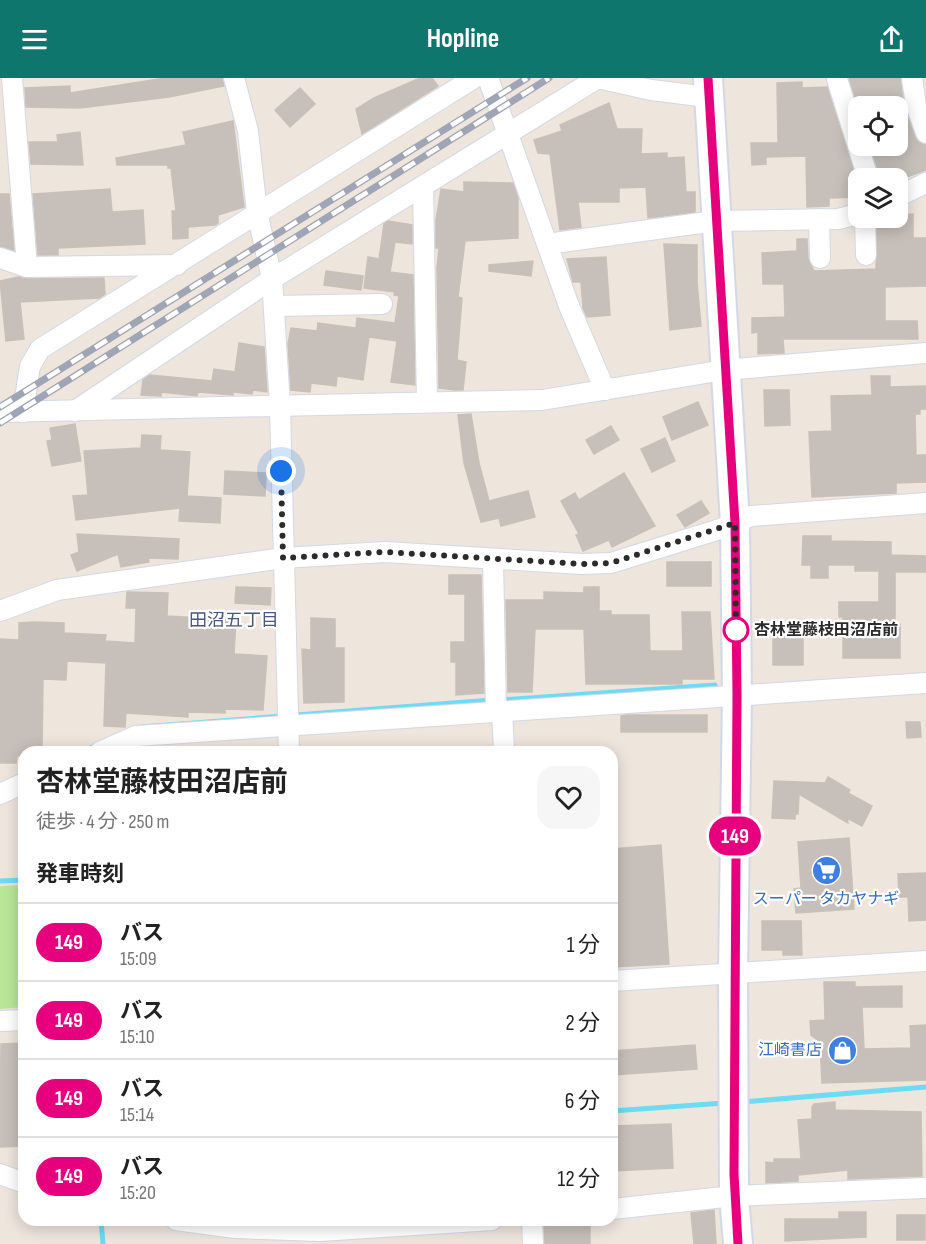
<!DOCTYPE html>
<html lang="ja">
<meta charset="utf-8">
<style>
:root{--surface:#fff;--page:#f6f6f6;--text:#222;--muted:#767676;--line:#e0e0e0;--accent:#0f766e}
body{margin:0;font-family:"Sofia Sans Condensed","Noto Sans JP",sans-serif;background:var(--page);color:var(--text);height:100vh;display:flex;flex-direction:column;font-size:22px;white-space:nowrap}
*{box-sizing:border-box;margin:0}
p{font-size:20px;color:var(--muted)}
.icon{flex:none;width:33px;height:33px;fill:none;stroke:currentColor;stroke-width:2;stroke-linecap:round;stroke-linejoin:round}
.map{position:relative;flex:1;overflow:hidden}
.side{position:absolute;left:18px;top:668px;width:600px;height:480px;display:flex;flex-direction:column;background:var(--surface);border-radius:18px;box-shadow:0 3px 15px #0003}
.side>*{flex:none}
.badge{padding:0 12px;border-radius:20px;font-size:21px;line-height:39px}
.fabs{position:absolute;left:848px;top:18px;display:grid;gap:12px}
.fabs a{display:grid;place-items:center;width:60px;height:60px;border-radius:12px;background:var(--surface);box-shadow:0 3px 15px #0003;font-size:30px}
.you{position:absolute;width:30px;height:30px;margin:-15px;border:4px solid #fff;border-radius:50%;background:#1a73e8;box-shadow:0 0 0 9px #1a73e833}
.map>.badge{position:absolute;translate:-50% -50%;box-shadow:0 0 0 3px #fff}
h2{padding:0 18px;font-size:22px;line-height:54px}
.round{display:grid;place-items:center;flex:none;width:63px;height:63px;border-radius:18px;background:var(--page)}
.headline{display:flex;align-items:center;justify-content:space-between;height:102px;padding:0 18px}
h1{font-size:28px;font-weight:700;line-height:45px}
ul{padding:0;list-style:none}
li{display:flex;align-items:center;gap:18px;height:78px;padding:0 18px;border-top:2px solid var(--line)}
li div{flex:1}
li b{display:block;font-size:22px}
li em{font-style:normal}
li .badge{min-width:66px;font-weight:700;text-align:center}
header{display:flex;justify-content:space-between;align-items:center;height:78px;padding:0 18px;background:var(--accent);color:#fff;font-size:27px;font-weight:700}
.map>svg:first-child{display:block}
</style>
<header><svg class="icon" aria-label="menu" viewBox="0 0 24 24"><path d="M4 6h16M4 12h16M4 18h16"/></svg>Hopline<svg class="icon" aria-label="share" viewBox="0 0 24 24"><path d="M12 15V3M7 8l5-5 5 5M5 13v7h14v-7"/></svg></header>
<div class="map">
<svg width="926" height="1166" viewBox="0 0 926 1166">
<rect width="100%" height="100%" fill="#eee5dd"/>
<path fill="#bae698" d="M 24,807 L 24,929 L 0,931 L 0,808 Z"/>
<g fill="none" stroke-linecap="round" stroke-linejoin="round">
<g stroke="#6ddbf3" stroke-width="5">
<path d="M 501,622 L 715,607"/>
<path d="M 142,649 L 492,622"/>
<path d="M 81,674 L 97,667"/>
<path d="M 0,803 L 24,802"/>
<path d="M 742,1024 L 926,1009"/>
<path d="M 612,1033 L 724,1025"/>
<path d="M 101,1142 L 103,1166"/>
</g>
</g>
<g fill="#c6bfba" stroke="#c9c1b7" stroke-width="1.5">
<path d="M 165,0 L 222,0 L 224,8 L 169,19 L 80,30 L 26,29 L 25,10 L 70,8 L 70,15 Z"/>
<path d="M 420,0 L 432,0 L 438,8 L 362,56 L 356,31 L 374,20 Z"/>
<path d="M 849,0 L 900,0 L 904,29 L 915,59 L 919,64 L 926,67 L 926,92 L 904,100 L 881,100 L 870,68 L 897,68 L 897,28 L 858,28 Z"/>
<path d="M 802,4 L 802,10 L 827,9 L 858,106 L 858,119 L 829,120 L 829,128 L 807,129 L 806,78 L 766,79 L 766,86 L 752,87 L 751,65 L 778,65 L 777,5 Z"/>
<path d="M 300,10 L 315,26 L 290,49 L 275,32 Z"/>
<path d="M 609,25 L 617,51 L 642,51 L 641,76 L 667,75 L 667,80 L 684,79 L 686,114 L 695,114 L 695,134 L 648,140 L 646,109 L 619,110 L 619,124 L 578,124 L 581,149 L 560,152 L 550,76 L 538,75 L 534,62 L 562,53 L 560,47 Z"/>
<path d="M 233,43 L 244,129 L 218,137 L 218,145 L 215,147 L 188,149 L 188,160 L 173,161 L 172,133 L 176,133 L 171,90 L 168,90 L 168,87 L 117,87 L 116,80 L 186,67 L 183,54 Z"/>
<path d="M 80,54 L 83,87 L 31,86 L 29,64 L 58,64 L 57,57 Z"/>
<path d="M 464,104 L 513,105 L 518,121 L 518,160 L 465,163 L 458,219 L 462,220 L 457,282 L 466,284 L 463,312 L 455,312 L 439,310 L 437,190 L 439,170 L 436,170 L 436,142 L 441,111 L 464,114 Z"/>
<path d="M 110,111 L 112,134 L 143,132 L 145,166 L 58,170 L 58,177 L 38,177 L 33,116 Z"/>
<path d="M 0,116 L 9,116 L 14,172 L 0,168 Z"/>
<path d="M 913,136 L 913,160 L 926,160 L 926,208 L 885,209 L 885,243 L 917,243 L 918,261 L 783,261 L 784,275 L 758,276 L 758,254 L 752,255 L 752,240 L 785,239 L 784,206 L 763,206 L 762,175 L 797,173 L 797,161 L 807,161 L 808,181 L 814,193 L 876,191 L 877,143 L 897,142 L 897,137 Z"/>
<path d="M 388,143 L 412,147 L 412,166 L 395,164 L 390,194 L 413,197 L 415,307 L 391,304 L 397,263 L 369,259 L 363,302 L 337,298 L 336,308 L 311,305 L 310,314 L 291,312 L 288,266 L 291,250 L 317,253 L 318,245 L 356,250 L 357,240 L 395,245 L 399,218 L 394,217 L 395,214 L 364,210 L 368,179 L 379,181 L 384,146 Z"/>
<path d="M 664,166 L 697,167 L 697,204 L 701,248 L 670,252 Z"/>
<path d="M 606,179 L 610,237 L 587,239 L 583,230 L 581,204 L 573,204 L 567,181 Z"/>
<path d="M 533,183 L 531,198 L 489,193 L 489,187 Z"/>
<path d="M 326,193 L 363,198 L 361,212 L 324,207 Z"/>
<path d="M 18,199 L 27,201 L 104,200 L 105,216 L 99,220 L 20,224 L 24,261 L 6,263 L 0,203 Z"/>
<path d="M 239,265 L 264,269 L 267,314 L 253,312 L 252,316 L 233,314 L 233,317 L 198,314 L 197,318 L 161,314 L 161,318 L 141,317 L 143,302 L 150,297 L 212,303 L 214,291 L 235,294 Z"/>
<path d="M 871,298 L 890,298 L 890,309 L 926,308 L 926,331 L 920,331 L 920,336 L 915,336 L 916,377 L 926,377 L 926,404 L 896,405 L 896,415 L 812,419 L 809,354 L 832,353 L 831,318 L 872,317 Z"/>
<path d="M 764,312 L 789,312 L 790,347 L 765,348 Z"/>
<path d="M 698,324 L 708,347 L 672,362 L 663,339 Z"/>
<path d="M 471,336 L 479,385 L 489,423 L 528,413 L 535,439 L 501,448 L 499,440 L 481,444 L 464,385 L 458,337 Z"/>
<path d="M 75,346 L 81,383 L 52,388 L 47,363 L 52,362 L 50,350 Z"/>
<path d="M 611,348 L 619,362 L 594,376 L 586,362 Z"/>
<path d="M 142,357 L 161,358 L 160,372 L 190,374 L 187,418 L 221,420 L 220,445 L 179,443 L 180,430 L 76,442 L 73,418 L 88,417 L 84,373 L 141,370 Z"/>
<path d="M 665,360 L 675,383 L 652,394 L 641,371 Z"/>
<path d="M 225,393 L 266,395 L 265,418 L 224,416 Z"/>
<path d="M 624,395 L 655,448 L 612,469 L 609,462 L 583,473 L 576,457 L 579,456 L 561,423 L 575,415 L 579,422 Z"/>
<path d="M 701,423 L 709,435 L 685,449 L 677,437 Z"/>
<path d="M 77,456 L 179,461 L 178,481 L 148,480 L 149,484 L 121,489 L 118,476 L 77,493 L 71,477 L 79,474 Z"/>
<path d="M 803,458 L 831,458 L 831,463 L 891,464 L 891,477 L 926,478 L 926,494 L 895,494 L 895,546 L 900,546 L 900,580 L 843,580 L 843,539 L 839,539 L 839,524 L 879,524 L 879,493 L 855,493 L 855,487 L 828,487 L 828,500 L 811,500 L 811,487 L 802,487 Z"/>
<rect x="667" y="484" width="44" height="24"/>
<path d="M 449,497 L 481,497 L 484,615 L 456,617 L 456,584 L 451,584 L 451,564 L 465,564 L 465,516 L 449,516 Z"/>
<path d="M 236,509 L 271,510 L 270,527 L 235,525 Z"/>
<path d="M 584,509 L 599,509 L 599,533 L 611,533 L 611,537 L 649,537 L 650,573 L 683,573 L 682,534 L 710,534 L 714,601 L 682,601 L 682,606 L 586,606 L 584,551 L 535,551 L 532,614 L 508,614 L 506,522 L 544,522 L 544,514 L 584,515 Z"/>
<path d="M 127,514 L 168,515 L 167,538 L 236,542 L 234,576 L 267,578 L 263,632 L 225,631 L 225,635 L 188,634 L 188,639 L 126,635 L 125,649 L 104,648 L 106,585 L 67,583 L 66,602 L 43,601 L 42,674 L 24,674 L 24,678 L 17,678 L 16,685 L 0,685 L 0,561 L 19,562 L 19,545 L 33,544 L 64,545 L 64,555 L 106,557 L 105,563 L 135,565 L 136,530 L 126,530 Z"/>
<path d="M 311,540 L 335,541 L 335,570 L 344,570 L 344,624 L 304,625 L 302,571 L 311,572 Z"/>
<rect x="773" y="547" width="30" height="40"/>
<path d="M 626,637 L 707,637 L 707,654 L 621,654 L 621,638 Z"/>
<path d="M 906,644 L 920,644 L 921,659 L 907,660 Z"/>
<path d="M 828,699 L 850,712 L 848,715 L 872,728 L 862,748 L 847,740 L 848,745 L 799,716 L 798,736 L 795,736 L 795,741 L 772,740 L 774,703 L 825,705 Z"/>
<path d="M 849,760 L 854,831 L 796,835 L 794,811 L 801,810 L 798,764 Z"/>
<path d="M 661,767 L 669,886 L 612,889 L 612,771 Z"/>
<path d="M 926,795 L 926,842 L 909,843 L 908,819 L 899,819 L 898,796 Z"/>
<path d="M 762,843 L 801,843 L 802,877 L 783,877 L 783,872 L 762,872 Z"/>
<path d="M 824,904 L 855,904 L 855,909 L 902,908 L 902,929 L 862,929 L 864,971 L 911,970 L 910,948 L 926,947 L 926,1002 L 822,1005 L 820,964 L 811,957 L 810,943 L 825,942 Z"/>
<path d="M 24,965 L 24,1068 L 0,1069 L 1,966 Z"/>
<path d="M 695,967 L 697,991 L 612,997 L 612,973 Z"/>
<path d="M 835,1024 L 835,1032 L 921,1034 L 922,1098 L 848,1101 L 848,1092 L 798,1097 L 798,1103 L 766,1105 L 766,1084 L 774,1085 L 774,1081 L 801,1081 L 798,1042 L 812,1041 L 812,1029 L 814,1026 Z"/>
<path d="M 671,1046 L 673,1090 L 612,1093 L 612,1048 Z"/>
<path d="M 714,1132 L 716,1166 L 694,1166 L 691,1135 Z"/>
<path d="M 839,1134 L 866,1134 L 866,1159 L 785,1163 L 785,1141 L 839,1141 Z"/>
<rect x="897" y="1137" width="28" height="25"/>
<path d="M 544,1147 L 590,1147 L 590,1166 L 545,1166 Z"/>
</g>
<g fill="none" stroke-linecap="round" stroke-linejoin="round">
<defs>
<g id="street">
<path d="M 12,0 L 27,189"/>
<path d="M 234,0 L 248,53 L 257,134 L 272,201 L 280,328 L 289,674"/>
<path d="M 488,0 L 569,228 L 605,312"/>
<path d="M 598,0 L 651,12 L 708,19"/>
<path d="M 912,0 L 916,27 L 926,55"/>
<path d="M 837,1 L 868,100"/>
<path d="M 423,108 L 427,324"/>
<path d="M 897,119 L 926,105"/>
<path d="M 865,140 L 866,177"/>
<path d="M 819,141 L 820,180"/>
<path d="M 547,166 L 715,143 L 838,141 L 858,136"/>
<path d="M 0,180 L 27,189 L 177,187"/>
<path d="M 274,228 L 382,226"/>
<path d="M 75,333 L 272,201 L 598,0"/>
<path d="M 0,334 L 542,322 L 724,292 L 926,275"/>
<path d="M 23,334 L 30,288 L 40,271 L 474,0"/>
<path d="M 493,481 L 496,633"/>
<path d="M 0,533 L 57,512 L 283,480 L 385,474 L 582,486 L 611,485 L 720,451 L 751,438 L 926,425"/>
<path d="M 502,632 L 504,674"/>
<path d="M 100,674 L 136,658 L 926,605"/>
<path d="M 0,716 L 24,705"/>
<path d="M 612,903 L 926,883"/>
<path d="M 0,943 L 24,942"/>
<path d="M 0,1096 L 24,1105"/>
<path d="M 612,1131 L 734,1118 L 926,1110"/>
<path d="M 176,1142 L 235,1150 L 320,1153 L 492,1142"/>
<path d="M 532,1142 L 533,1166"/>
</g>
<path id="secondary" d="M 708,0 L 735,445 L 737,617 L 733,895 L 734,1118 L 738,1166"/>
</defs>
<use href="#street" stroke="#d2d8e5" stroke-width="22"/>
<use href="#secondary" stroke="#d2d8e5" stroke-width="32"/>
<use href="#street" stroke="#fff" stroke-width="20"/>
<use href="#secondary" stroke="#fff" stroke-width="28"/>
<defs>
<g id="rail">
<path d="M 0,329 L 527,0"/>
<path d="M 0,345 L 549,0"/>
</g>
</defs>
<use href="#rail" stroke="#a0a5b6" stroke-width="7"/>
<use href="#rail" stroke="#fff" stroke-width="4.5" stroke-dasharray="14" stroke-linecap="butt"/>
</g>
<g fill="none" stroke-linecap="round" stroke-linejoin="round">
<defs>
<path id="line" d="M 708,0 L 735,445 L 737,617 L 734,1096 L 738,1166"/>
</defs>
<use href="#line" stroke="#fff" stroke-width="14"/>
<use href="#line" stroke="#e6007e" stroke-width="9"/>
<path stroke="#2b2b2b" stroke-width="6" stroke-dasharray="0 10.8" d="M 281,393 L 283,480 L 385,474 L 582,486 L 611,485 L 735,445 L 736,552"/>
</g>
<defs>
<symbol id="supermarket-disc" viewBox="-11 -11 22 22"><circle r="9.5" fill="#3f7fe0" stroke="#fff"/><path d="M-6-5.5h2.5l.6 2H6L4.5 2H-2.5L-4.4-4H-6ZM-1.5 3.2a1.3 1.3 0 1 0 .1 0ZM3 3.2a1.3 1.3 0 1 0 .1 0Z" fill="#fff"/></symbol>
<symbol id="shop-disc" viewBox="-11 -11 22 22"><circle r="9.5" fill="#3f7fe0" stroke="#fff"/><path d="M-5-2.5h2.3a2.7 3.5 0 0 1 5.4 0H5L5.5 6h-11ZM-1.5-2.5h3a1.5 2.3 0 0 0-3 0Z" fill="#fff"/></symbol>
</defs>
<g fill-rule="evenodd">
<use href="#supermarket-disc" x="810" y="776" width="33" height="33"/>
<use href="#shop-disc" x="826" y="956" width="33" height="33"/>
</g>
<circle fill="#fff" stroke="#e6007e" stroke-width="3" cx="736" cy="552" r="12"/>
<g text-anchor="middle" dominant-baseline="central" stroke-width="4.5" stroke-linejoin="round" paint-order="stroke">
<g font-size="16" font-weight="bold" fill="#2b2b2b" stroke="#fff" text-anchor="start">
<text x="754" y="552">杏林堂藤枝田沼店前</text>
</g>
<g font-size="16" fill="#366cbe" stroke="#fff">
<text x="826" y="821">スーパー タカヤナギ</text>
<text x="822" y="972" text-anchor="end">江崎書店</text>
</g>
<g font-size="18" fill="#4a587e" stroke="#fff">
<text x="234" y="542">田沼五丁目</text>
</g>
</g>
</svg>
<div class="fabs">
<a><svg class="icon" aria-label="locate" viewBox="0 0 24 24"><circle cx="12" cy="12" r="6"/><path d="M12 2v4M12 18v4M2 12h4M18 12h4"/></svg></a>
<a><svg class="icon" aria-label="layers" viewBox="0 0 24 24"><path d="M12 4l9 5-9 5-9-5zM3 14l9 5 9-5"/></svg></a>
</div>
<div class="you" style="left:281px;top:393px"></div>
<b class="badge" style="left:735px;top:758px;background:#e6007e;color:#fff">149</b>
<section class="side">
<div class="headline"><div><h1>杏林堂藤枝田沼店前</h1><p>徒歩 · 4 分 · 250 m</p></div><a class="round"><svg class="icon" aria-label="heart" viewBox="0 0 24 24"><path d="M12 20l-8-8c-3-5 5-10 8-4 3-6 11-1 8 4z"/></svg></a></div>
<h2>発車時刻</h2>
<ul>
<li><span class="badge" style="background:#e6007e;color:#fff">149</span><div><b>バス</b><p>15:09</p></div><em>1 分</em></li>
<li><span class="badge" style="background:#e6007e;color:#fff">149</span><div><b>バス</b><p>15:10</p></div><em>2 分</em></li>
<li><span class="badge" style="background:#e6007e;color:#fff">149</span><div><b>バス</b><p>15:14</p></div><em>6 分</em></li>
<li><span class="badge" style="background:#e6007e;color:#fff">149</span><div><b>バス</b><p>15:20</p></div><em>12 分</em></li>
</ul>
</section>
</div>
